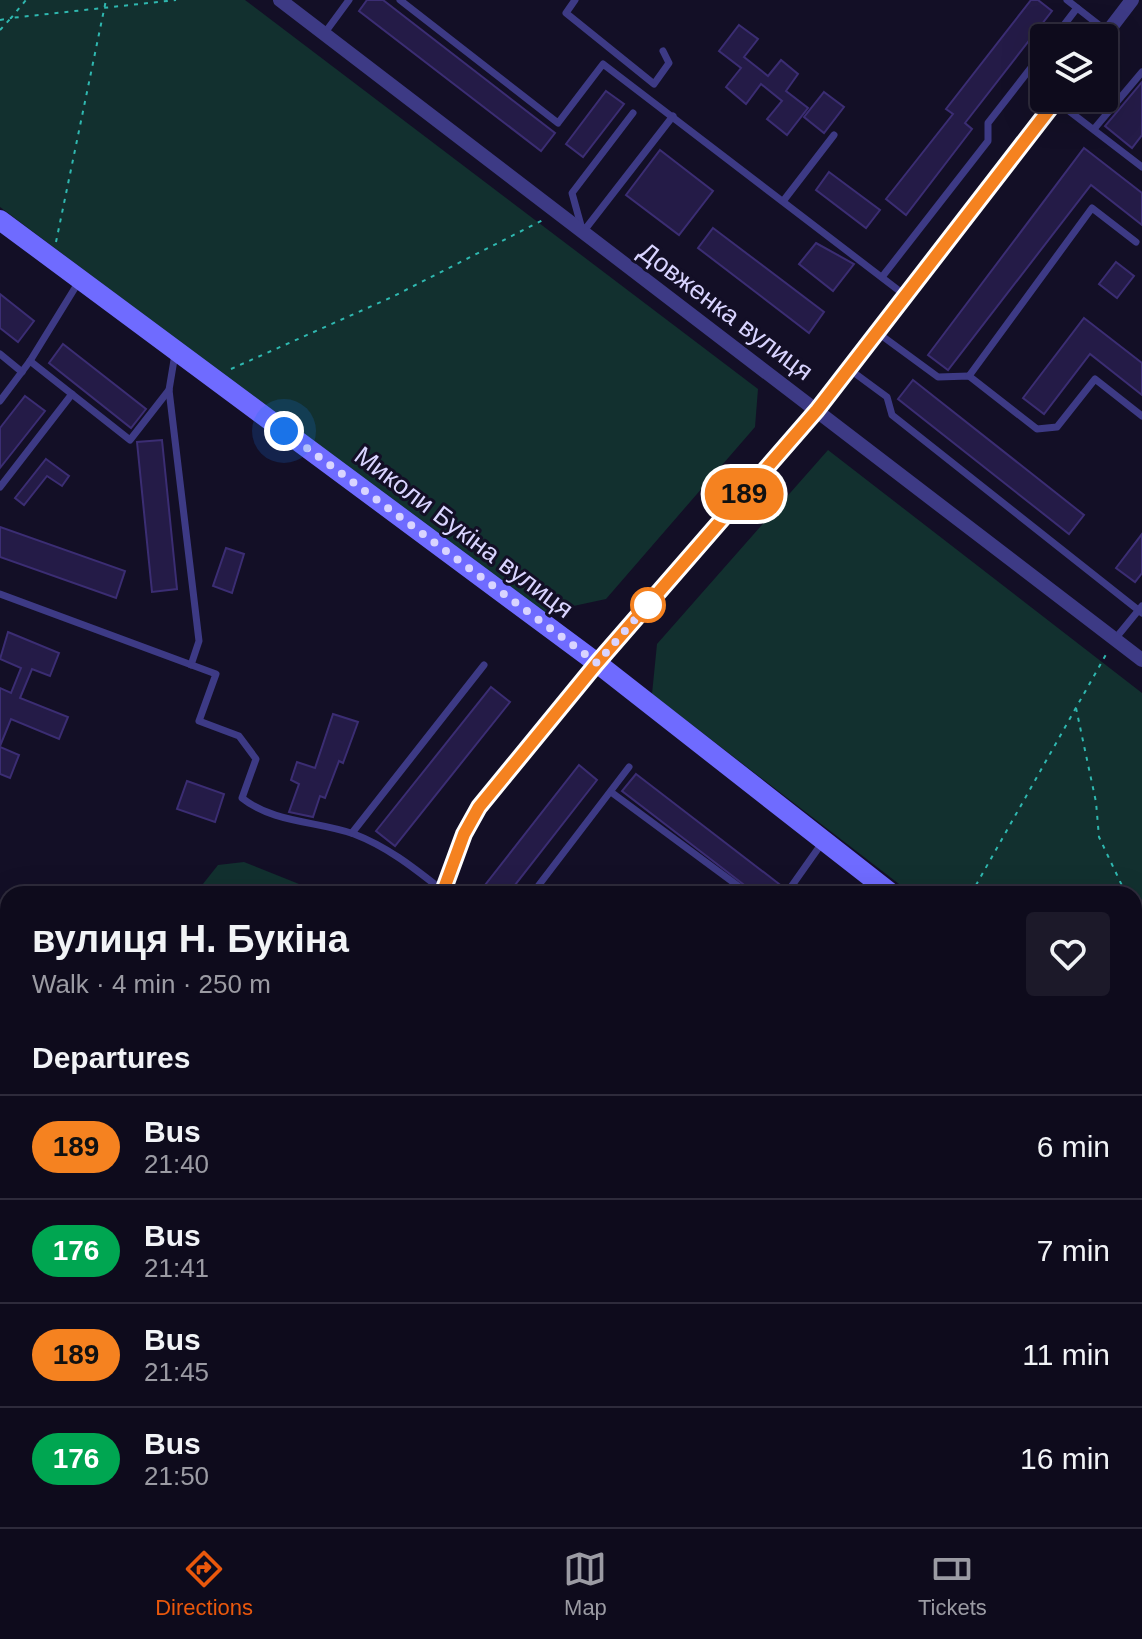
<!DOCTYPE html>
<meta charset="utf-8">
<style>
:root{--surface:#0e0b1c;--page:#1c1929;--text:#f1f3f6;--muted:#9b9ba3;--line:#2e2b3b;--accent:#ea580c}
body{margin:0;font-family:Helvetica,sans-serif;background:var(--page);color:var(--text);height:100vh;display:flex;flex-direction:column;font-size:30px;white-space:nowrap}
*{box-sizing:border-box;margin:0}
p{font-size:26px;color:var(--muted)}
.icon{flex:none;width:44px;height:44px;fill:none;stroke:currentColor;stroke-width:2;stroke-linecap:round;stroke-linejoin:round}
.map{position:relative;flex:1;overflow:hidden}
.panel{position:absolute;left:0px;top:886px;width:1142px;height:642px;display:flex;flex-direction:column;background:var(--surface);border-radius:24px 24px 0 0;box-shadow:0 8px 32px #0002,0 0 0 2px var(--line)}
.panel>*{flex:none}
.badge{padding:0 16px;border-radius:26px;font-size:28px;line-height:52px}
.controls{position:absolute;left:1030px;top:24px;display:grid;gap:16px}
.controls a{display:grid;place-items:center;width:88px;height:88px;border-radius:8px;background:var(--surface);box-shadow:0 8px 32px #0002,0 0 0 2px var(--line);font-size:40px}
.you{position:absolute;width:40px;height:40px;margin:-20px;border:6px solid #fff;border-radius:50%;background:#1a73e8;box-shadow:0 0 0 12px #1a73e833}
.map>.badge{position:absolute;translate:-50% -50%;box-shadow:0 0 0 4px #fff}
h2{padding:0 32px;font-size:30px;line-height:72px}
.round{display:grid;place-items:center;flex:none;width:84px;height:84px;border-radius:8px;background:var(--page)}
.summary{display:flex;align-items:center;justify-content:space-between;height:136px;padding:0 32px}
h1{font-size:38px;font-weight:700;line-height:60px}
ul{padding:0;list-style:none}
li{display:flex;align-items:center;gap:24px;height:104px;padding:0 32px;border-top:2px solid var(--line)}
li div{flex:1}
li b{display:block;font-size:30px}
li em{font-style:normal}
li .badge{min-width:88px;font-weight:700;text-align:center}
.tab-bar{display:flex;justify-content:space-around;align-items:center;height:112px;border-top:2px solid var(--line);background:var(--surface);font-size:22px;color:var(--muted)}
.tab-bar a{display:grid;justify-items:center;gap:4px}
.tab-bar .active{color:var(--accent)}
.map>svg:first-child{display:block}
</style>
<div class="map">
<svg width="1142" height="1527" viewBox="0 0 1142 1527">
<rect width="100%" height="100%" fill="#130f26"/>
<g fill="#12302f">
<path d="M 0,0 L 245,0 L 758,389 L 755,427 L 606,599 L 541,613 L 0,207 Z"/>
<path d="M 828,450 L 1142,693 L 1142,1071 L 1134,1065 L 1134,894 L 912,894 L 652,694 L 657,644 Z"/>
<path d="M 244,862 L 324,894 L 195,894 L 218,865 Z"/>
</g>
<g fill="#241b47" stroke="#3b2d73" stroke-width="2">
<path d="M 367,0 L 383,0 L 555,133 L 541,151 L 359,11 Z"/>
<path d="M 1031,0 L 1038,0 L 1052,11 L 965,123 L 972,129 L 906,215 L 886,199 L 953,114 L 946,109 Z"/>
<path d="M 739,25 L 758,39 L 744,57 L 768,76 L 781,60 L 798,74 L 786,91 L 808,108 L 787,135 L 767,119 L 782,101 L 761,84 L 746,104 L 726,87 L 741,68 L 719,51 Z"/>
<path d="M 1142,82 L 1142,135 L 1132,148 L 1105,126 Z"/>
<path d="M 606,91 L 624,104 L 583,157 L 566,144 Z"/>
<path d="M 824,92 L 844,107 L 824,133 L 804,117 Z"/>
<path d="M 1084,148 L 1142,193 L 1142,225 L 1091,185 L 948,370 L 928,355 Z"/>
<path d="M 660,150 L 713,191 L 679,235 L 626,195 Z"/>
<path d="M 829,172 L 880,210 L 866,228 L 816,190 Z"/>
<path d="M 713,228 L 824,312 L 809,333 L 698,248 Z"/>
<path d="M 816,243 L 854,264 L 833,291 L 799,264 Z"/>
<path d="M 1116,262 L 1134,276 L 1117,298 L 1099,284 Z"/>
<path d="M 0,294 L 34,321 L 18,342 L 0,328 Z"/>
<path d="M 1084,318 L 1142,363 L 1142,395 L 1090,354 L 1044,414 L 1023,398 Z"/>
<path d="M 63,344 L 146,409 L 131,428 L 49,363 Z"/>
<path d="M 913,380 L 1084,515 L 1069,534 L 898,399 Z"/>
<path d="M 25,396 L 45,411 L 0,468 L 0,428 Z"/>
<path d="M 162,440 L 177,589 L 152,592 L 137,442 Z"/>
<path d="M 46,459 L 69,476 L 62,486 L 47,476 L 24,505 L 15,498 Z"/>
<path d="M 0,527 L 125,571 L 116,598 L 0,557 Z"/>
<path d="M 1142,534 L 1142,573 L 1135,582 L 1116,568 Z"/>
<path d="M 226,548 L 244,554 L 232,593 L 213,586 Z"/>
<path d="M 8,632 L 59,653 L 50,676 L 32,669 L 20,698 L 68,717 L 59,739 L 11,719 L 0,746 L 0,688 L 11,693 L 21,668 L 0,659 Z"/>
<path d="M 491,687 L 510,702 L 395,846 L 376,831 Z"/>
<path d="M 333,714 L 358,722 L 343,763 L 339,761 L 325,798 L 320,796 L 313,817 L 289,812 L 299,784 L 291,780 L 297,762 L 315,768 Z"/>
<path d="M 0,747 L 19,755 L 10,778 L 0,774 Z"/>
<path d="M 579,765 L 597,780 L 508,894 L 478,894 Z"/>
<path d="M 636,774 L 783,887 L 780,894 L 756,894 L 622,791 Z"/>
<path d="M 187,781 L 224,794 L 215,822 L 177,809 Z"/>
</g>
<g fill="none" stroke-linecap="round" stroke-linejoin="round">
<g stroke="#2fb8b0" stroke-width="2" stroke-dasharray="4 6" stroke-linecap="butt">
<path d="M 0,20 L 11,18 L 26,0"/>
<path d="M 0,30 L 11,18 L 176,0"/>
<path d="M 56,242 L 106,0"/>
<path d="M 231,369 L 392,297 L 543,220"/>
<path d="M 1076,708 L 1096,802 L 1099,837 L 1126,894"/>
<path d="M 971,894 L 1108,651"/>
<path d="M 1134,919 L 1137,928 L 1134,964"/>
<path d="M 1134,997 L 1136,1065"/>
</g>
<g stroke="#3d3a85" stroke-width="7">
<path d="M 400,0 L 558,123 L 603,64 L 906,296"/>
<path d="M 575,0 L 566,13 L 654,84 L 669,63 L 663,51"/>
<path d="M 1067,0 L 1108,32"/>
<path d="M 324,34 L 349,0"/>
<path d="M 1054,38 L 1077,8"/>
<path d="M 1056,101 L 1142,167"/>
<path d="M 1094,129 L 1142,72"/>
<path d="M 784,200 L 834,135"/>
<path d="M 582,229 L 572,193 L 633,113"/>
<path d="M 583,232 L 673,116"/>
<path d="M 882,277 L 988,141 L 988,123 L 1044,51"/>
<path d="M 878,333 L 938,377 L 969,376 L 1037,429 L 1057,427 L 1095,379 L 1142,416"/>
<path d="M 0,354 L 22,372"/>
<path d="M 175,354 L 169,390 L 199,641 L 191,665"/>
<path d="M 30,361 L 130,440 L 169,390"/>
<path d="M 849,369 L 887,397 L 892,415 L 1142,613"/>
<path d="M 969,376 L 1092,208 L 1136,242"/>
<path d="M 0,401 L 30,361 L 78,283"/>
<path d="M 0,487 L 72,394"/>
<path d="M 0,594 L 216,674 L 199,721 L 239,736 L 256,759 L 242,798 C 273,823 317,821 354,834 C 388,847 414,868 442,890"/>
<path d="M 1115,639 L 1142,606"/>
<path d="M 611,792 L 749,894"/>
<path d="M 352,833 L 484,665"/>
<path d="M 532,894 L 629,767"/>
<path d="M 786,894 L 822,843"/>
<path d="M 1134,1165 L 1142,1152"/>
<path d="M 1134,1337 L 1142,1340"/>
<path d="M 942,1520 L 945,1527"/>
<path d="M 978,1527 L 989,1520"/>
</g>
<g stroke="#3d3a85" stroke-width="14">
<path d="M 280,0 L 1142,660"/>
<path d="M 1103,38 L 1132,0"/>
<path d="M 442,894 L 464,834 L 479,807 L 597,663 L 817,410 L 1058,98"/>
<path d="M 0,1251 L 8,1254"/>
<path d="M 252,1520 L 270,1527"/>
<path d="M 678,1520 L 696,1527"/>
<path d="M 194,1527 L 196,1520"/>
<path d="M 661,1527 L 663,1520"/>
</g>
<g stroke="#6f6bff" stroke-width="20">
<path d="M 0,220 L 597,663 L 892,894"/>
<path d="M 1134,1081 L 1142,1087"/>
</g>
</g>
<g fill="none" stroke-linecap="round" stroke-linejoin="round">
<defs>
<path id="line" d="M 442,894 L 464,834 L 479,807 L 597,663 L 817,410 L 1058,98"/>
</defs>
<use href="#line" stroke="#fff" stroke-width="18"/>
<use href="#line" stroke="#f58220" stroke-width="12"/>
<path stroke="#d9d4ff" stroke-width="8" stroke-dasharray="0 14.4" d="M 284,431 L 597,663 L 657,594 L 648,605"/>
</g>
<circle fill="#fff" stroke="#f58220" stroke-width="4" cx="648" cy="605" r="16"/>
<g text-anchor="middle" dominant-baseline="central" stroke-width="6" stroke-linejoin="round" paint-order="stroke">
<g font-size="26" fill="#d9d4ff" stroke="#130f26">
<text transform="translate(726 311) rotate(37)">Довженка вулиця</text>
<text transform="translate(464 532) rotate(37)">Миколи Букіна вулиця</text>
</g>
</g>
</svg>
<div class="controls">
<a><svg class="icon" aria-label="layers" viewBox="0 0 24 24"><path d="M12 4l9 5-9 5-9-5zM3 14l9 5 9-5"/></svg></a>
</div>
<div class="you" style="left:284px;top:431px"></div>
<b class="badge" style="left:744px;top:494px;background:#f58220;color:#111">189</b>
<section class="panel">
<div class="summary"><div><h1>вулиця Н. Букіна</h1><p>Walk · 4 min · 250 m</p></div><a class="round"><svg class="icon" aria-label="heart" viewBox="0 0 24 24"><path d="M12 20l-8-8c-3-5 5-10 8-4 3-6 11-1 8 4z"/></svg></a></div>
<h2>Departures</h2>
<ul>
<li><span class="badge" style="background:#f58220;color:#111">189</span><div><b>Bus</b><p>21:40</p></div><em>6 min</em></li>
<li><span class="badge" style="background:#00a651;color:#fff">176</span><div><b>Bus</b><p>21:41</p></div><em>7 min</em></li>
<li><span class="badge" style="background:#f58220;color:#111">189</span><div><b>Bus</b><p>21:45</p></div><em>11 min</em></li>
<li><span class="badge" style="background:#00a651;color:#fff">176</span><div><b>Bus</b><p>21:50</p></div><em>16 min</em></li>
</ul>
</section>
</div>
<nav class="tab-bar">
<a class="active"><svg class="icon" aria-label="directions" viewBox="0 0 24 24"><path d="M12 3l9 9-9 9-9-9zM9 14v-3h6M13 9l2 2-2 2"/></svg>Directions</a>
<a><svg class="icon" aria-label="map" viewBox="0 0 24 24"><path d="M3 6l6-2 6 2 6-2v14l-6 2-6-2-6 2zM9 4v14M15 6v14"/></svg>Map</a>
<a><svg class="icon" aria-label="tickets" viewBox="0 0 24 24"><path d="M3 7h18v10H3zM15 7v10"/></svg>Tickets</a>
</nav>
